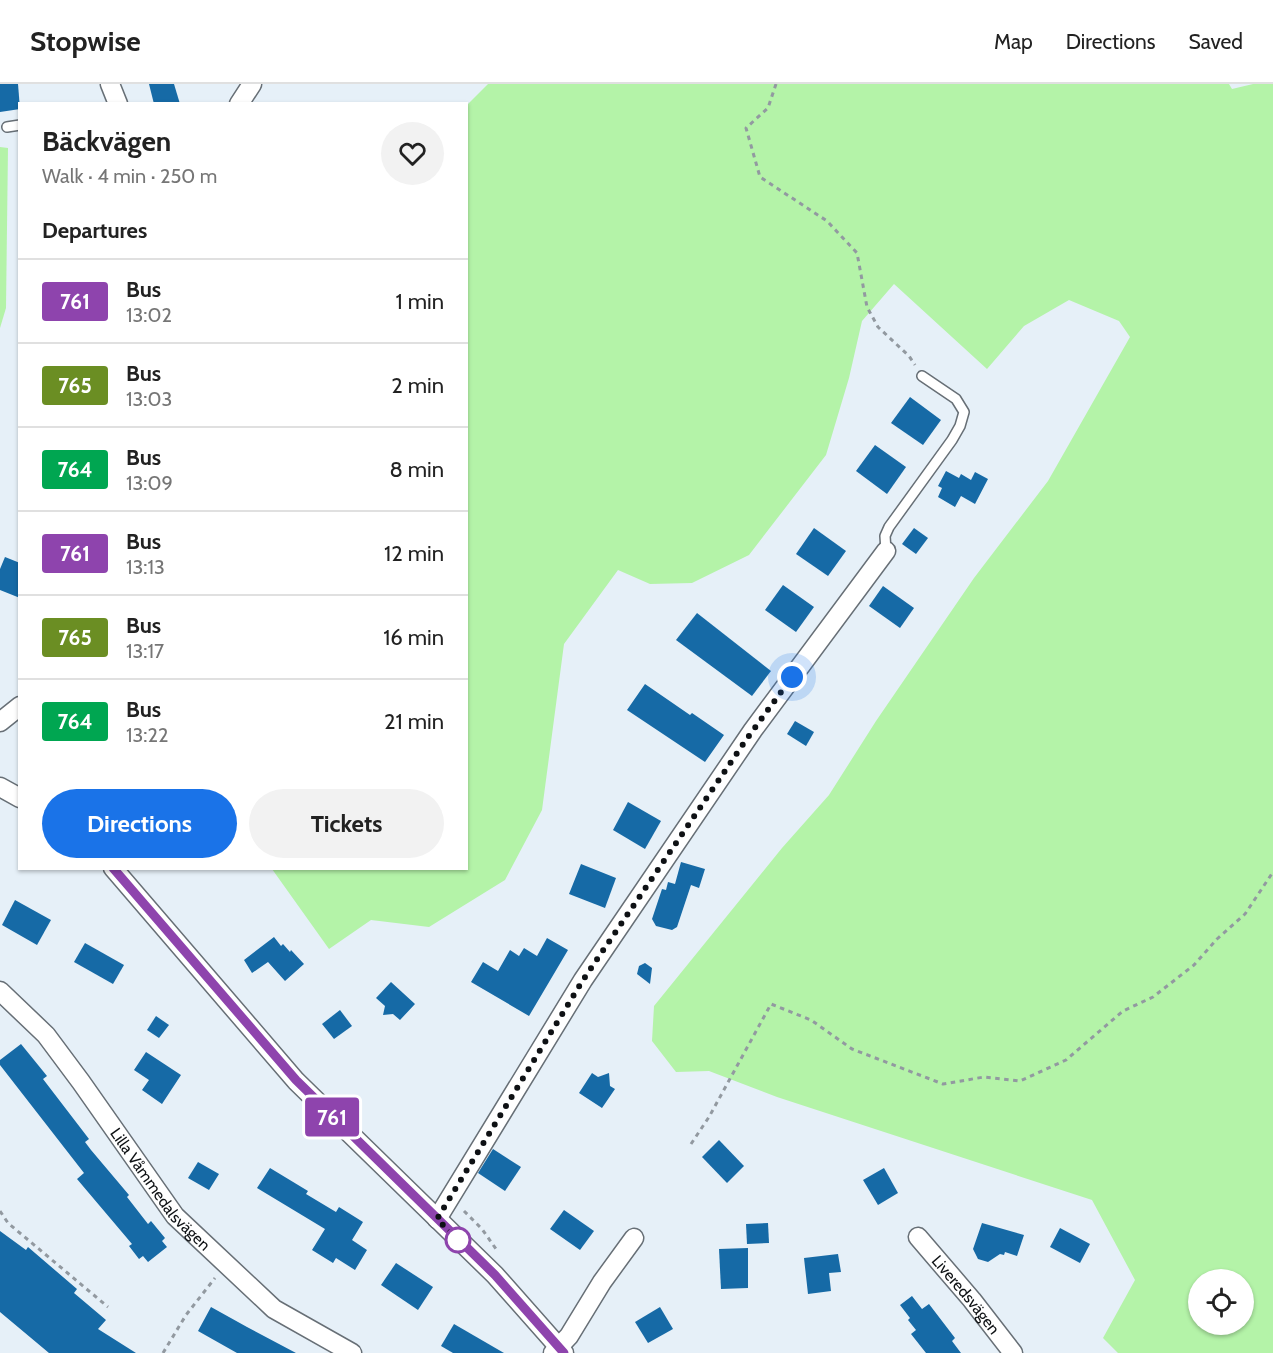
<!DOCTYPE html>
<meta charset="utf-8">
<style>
:root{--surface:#fff;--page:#f2f2f2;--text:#222;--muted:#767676;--line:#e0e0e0;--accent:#1a73e8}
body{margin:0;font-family:Cabin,sans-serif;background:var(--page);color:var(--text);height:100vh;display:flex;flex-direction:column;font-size:22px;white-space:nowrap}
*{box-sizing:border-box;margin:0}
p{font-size:20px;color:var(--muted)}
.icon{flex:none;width:33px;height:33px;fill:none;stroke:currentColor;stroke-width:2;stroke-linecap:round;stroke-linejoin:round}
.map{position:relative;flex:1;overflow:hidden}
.panel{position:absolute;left:18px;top:18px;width:450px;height:768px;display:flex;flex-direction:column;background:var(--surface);border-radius:0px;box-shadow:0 2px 4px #0004}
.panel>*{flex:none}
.badge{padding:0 12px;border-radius:4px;font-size:21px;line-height:39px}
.buttons{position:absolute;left:1188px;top:1185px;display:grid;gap:12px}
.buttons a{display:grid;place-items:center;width:66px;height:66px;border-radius:50%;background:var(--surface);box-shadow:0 2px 4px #0004;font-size:30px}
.you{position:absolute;width:30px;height:30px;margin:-15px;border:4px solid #fff;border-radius:50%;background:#1a73e8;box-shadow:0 0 0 9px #1a73e833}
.map>.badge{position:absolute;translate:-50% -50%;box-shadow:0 0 0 3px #fff}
h2{padding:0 24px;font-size:22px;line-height:54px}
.round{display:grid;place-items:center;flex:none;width:63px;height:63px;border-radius:32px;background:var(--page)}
.overview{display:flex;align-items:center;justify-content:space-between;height:102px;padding:0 24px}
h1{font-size:28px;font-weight:800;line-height:45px}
.button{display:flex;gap:12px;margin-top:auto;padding:12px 24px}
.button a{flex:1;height:69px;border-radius:36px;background:var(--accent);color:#fff;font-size:24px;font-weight:800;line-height:69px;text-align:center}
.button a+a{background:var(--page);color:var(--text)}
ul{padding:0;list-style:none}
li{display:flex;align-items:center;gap:18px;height:84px;padding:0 24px;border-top:2px solid var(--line)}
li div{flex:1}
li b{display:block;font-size:22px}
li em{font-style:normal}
li .badge{min-width:66px;font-weight:700;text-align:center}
header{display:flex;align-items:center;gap:36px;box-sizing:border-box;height:84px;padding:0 30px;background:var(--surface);border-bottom:2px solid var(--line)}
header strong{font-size:28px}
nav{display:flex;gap:33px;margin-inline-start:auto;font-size:21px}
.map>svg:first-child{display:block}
</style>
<header>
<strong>Stopwise</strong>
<nav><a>Map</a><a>Directions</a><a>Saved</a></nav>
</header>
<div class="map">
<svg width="1273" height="1269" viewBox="0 0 1273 1269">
<rect width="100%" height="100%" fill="#e6f0f8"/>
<g fill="#b4f3a8" fill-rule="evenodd">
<path d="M 488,0 L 1229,0 L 1232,5 L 1253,0 L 1273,0 L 1273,1269 L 1118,1269 L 1103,1254 L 1135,1196 L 1092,1116 L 777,1013 L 709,987 L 676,988 L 652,957 L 654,922 L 782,764 L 829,711 L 876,637 L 974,494 L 1048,397 L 1130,253 L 1119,237 L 1069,216 L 1024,242 L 987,285 L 894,200 L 862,237 L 849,294 L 826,371 L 749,471 L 692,499 L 650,500 L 618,486 L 564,560 L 542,726 L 505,796 L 429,843 L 371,836 L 329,865 L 272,785 L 466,784 L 466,22 ZM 1198,1196 L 1244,1196 L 1244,1240 L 1198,1240 Z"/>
<path d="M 0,63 L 8,64 L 6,224 L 0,244 Z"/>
</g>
<g fill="#166aa6">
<path d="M 0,0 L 18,0 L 20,25 L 0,28 Z"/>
<path d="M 149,0 L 174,0 L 180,20 L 154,20 Z"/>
<path d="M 910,313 L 941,336 L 923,361 L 891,339 Z"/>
<path d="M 875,361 L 906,383 L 887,410 L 856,387 Z"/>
<path d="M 946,387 L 959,394 L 961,390 L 971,396 L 975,388 L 988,395 L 975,420 L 961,412 L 955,423 L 938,413 L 942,404 L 938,402 Z"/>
<path d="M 814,444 L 846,467 L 828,492 L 796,470 Z"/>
<path d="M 914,444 L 928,454 L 916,470 L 902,460 Z"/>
<path d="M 5,473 L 20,479 L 20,514 L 0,506 L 0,485 Z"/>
<path d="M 783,501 L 814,523 L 796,548 L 765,526 Z"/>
<path d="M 883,502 L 914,524 L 900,544 L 869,522 Z"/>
<path d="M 697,529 L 771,587 L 752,612 L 676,556 Z"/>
<path d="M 645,600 L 690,631 L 692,629 L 724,651 L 705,678 L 627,626 Z"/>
<path d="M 795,637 L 814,648 L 806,662 L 787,650 Z"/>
<path d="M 628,718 L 661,737 L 645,765 L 613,746 Z"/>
<path d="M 681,778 L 705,785 L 699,804 L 691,801 L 677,843 L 672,846 L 656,842 L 652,835 L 662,805 L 666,806 L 668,798 L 675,800 Z"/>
<path d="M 581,780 L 616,794 L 605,824 L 569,810 Z"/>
<path d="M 15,816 L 51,836 L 37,861 L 2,841 Z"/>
<path d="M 274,853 L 281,862 L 283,860 L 290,868 L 291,866 L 304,880 L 285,897 L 268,878 L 252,889 L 244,876 Z"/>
<path d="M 547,854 L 568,866 L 529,932 L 471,898 L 483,878 L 498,887 L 510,866 L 519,872 L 524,864 L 537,872 Z"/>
<path d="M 85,859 L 124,881 L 113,900 L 74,878 Z"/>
<path d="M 645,879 L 652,884 L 650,900 L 637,890 L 639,882 Z"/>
<path d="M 391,898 L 415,920 L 400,936 L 393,930 L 383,931 L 385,922 L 376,914 Z"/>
<path d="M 340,926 L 352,942 L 334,955 L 322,940 Z"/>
<path d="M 156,932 L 169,941 L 159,954 L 147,946 Z"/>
<path d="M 21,960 L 47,992 L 43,995 L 89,1055 L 85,1058 L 91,1066 L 129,1111 L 127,1113 L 148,1140 L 151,1137 L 165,1154 L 162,1157 L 167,1163 L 148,1178 L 143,1172 L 139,1175 L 129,1162 L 132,1160 L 77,1095 L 84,1089 L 0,981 L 0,976 Z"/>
<path d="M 146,968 L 181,991 L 162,1020 L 142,1006 L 149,996 L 134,986 Z"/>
<path d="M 592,989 L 598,993 L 609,989 L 610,1002 L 615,1005 L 602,1024 L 579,1009 Z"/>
<path d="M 719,1056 L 744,1082 L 727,1099 L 702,1073 Z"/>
<path d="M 493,1065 L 521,1083 L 505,1107 L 478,1089 Z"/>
<path d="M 198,1078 L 219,1090 L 209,1106 L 188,1094 Z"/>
<path d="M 270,1084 L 308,1107 L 306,1110 L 336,1128 L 339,1123 L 363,1138 L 352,1156 L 367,1166 L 355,1186 L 336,1174 L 333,1179 L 312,1166 L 325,1145 L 257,1104 Z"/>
<path d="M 884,1084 L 898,1109 L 878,1121 L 863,1096 Z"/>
<path d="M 564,1126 L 594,1147 L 580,1166 L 550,1145 Z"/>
<path d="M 768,1139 L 769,1159 L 747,1160 L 746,1140 Z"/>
<path d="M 982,1139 L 1024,1151 L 1017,1172 L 1005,1168 L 1004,1171 L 1000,1170 L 988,1178 L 978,1175 L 973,1165 Z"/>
<path d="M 1060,1144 L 1090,1160 L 1080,1179 L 1050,1163 Z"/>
<path d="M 0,1147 L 26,1166 L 28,1163 L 77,1205 L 74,1209 L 106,1236 L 98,1245 L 136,1269 L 49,1269 L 0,1228 Z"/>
<path d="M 748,1164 L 748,1204 L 721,1205 L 719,1165 Z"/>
<path d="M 838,1170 L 841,1188 L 829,1189 L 831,1207 L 808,1210 L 804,1174 Z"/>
<path d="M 396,1179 L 433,1203 L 418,1226 L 381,1201 Z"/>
<path d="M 912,1212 L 922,1225 L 929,1220 L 955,1254 L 952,1257 L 961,1269 L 926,1269 L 911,1250 L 916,1246 L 908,1236 L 910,1234 L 900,1221 Z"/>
<path d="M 211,1223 L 247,1243 L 296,1269 L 237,1269 L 198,1247 Z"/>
<path d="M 660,1223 L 673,1245 L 648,1259 L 635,1238 Z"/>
<path d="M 454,1240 L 504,1269 L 453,1269 L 441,1262 Z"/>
</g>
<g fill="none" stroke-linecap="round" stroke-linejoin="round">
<defs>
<g id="service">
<path d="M 7,43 L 20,41"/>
<path d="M 886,467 L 885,452 L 889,443 L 952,356 L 960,342 L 964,328 L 956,315 L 922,292"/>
</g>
<g id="minor">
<path d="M 110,0 L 118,20"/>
<path d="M 239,20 L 252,0"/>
<path d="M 0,638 L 20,622"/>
<path d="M 0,703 L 20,714"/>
<path d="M 113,784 L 296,997 L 495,1191 L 564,1269"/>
<path id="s1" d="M 0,907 L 46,951 L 81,998 L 175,1132 L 274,1225 L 352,1269"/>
<path d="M 437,1135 L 583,896 L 753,646 L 886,467"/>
<path id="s2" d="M 918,1153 L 972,1216 L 1013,1269"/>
<path d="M 553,1269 L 569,1252 L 602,1198 L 634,1154"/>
</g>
</defs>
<use href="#service" stroke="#676f76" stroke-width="12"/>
<use href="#minor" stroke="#676f76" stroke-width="21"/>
<g stroke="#9299a0" stroke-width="3" stroke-dasharray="4.5 4.5" stroke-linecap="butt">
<path d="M 776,0 L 768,24 L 746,44 L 760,93 L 827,137 L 857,169 L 867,223 L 878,243 L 909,272 L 915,281"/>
<path d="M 691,1060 L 709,1033 L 771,920 L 811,936 L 852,965 L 943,1000 L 984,993 L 1020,997 L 1066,976 L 1123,927 L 1153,913 L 1194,881 L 1217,855 L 1245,830 L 1273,788"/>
<path d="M 0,1127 L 8,1139 L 108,1223"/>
<path d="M 464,1127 L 482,1145 L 496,1165"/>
<path d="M 163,1269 L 186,1231 L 215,1194"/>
</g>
<use href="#service" stroke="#fff" stroke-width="9"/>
<use href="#minor" stroke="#fff" stroke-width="18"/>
</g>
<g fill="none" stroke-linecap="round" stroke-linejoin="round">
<defs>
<path id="line" d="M 113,784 L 296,996 L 495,1191 L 564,1269"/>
</defs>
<use href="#line" stroke="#fff" stroke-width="14"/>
<use href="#line" stroke="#8e44ad" stroke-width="9"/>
<path stroke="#0e1114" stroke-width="6" stroke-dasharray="0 10.8" d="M 458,1156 L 437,1135 L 583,896 L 746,656 L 792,593"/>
</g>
<circle fill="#fff" stroke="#8e44ad" stroke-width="3" cx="458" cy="1156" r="12"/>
<g text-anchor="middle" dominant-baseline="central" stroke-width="5" stroke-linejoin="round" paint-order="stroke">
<g font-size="16" fill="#0e1114" stroke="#e6f0f8">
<text stroke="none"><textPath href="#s1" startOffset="256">Lilla Våmmedalsvägen</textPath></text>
<text stroke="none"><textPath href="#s2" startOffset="75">Liveredsvägen</textPath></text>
</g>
</g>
</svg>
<div class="buttons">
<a><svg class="icon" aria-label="locate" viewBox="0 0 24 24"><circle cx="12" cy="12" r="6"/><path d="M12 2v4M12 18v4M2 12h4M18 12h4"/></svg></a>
</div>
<div class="you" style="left:792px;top:593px"></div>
<b class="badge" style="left:332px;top:1033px;background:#8e44ad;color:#fff">761</b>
<section class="panel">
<div class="overview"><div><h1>Bäckvägen</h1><p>Walk · 4 min · 250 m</p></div><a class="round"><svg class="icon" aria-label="heart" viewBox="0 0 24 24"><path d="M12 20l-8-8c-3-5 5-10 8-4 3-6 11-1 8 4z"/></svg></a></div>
<h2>Departures</h2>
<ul>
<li><span class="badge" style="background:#8e44ad;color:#fff">761</span><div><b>Bus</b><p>13:02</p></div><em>1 min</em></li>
<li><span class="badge" style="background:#6b8e23;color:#fff">765</span><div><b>Bus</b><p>13:03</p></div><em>2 min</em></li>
<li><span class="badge" style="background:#00a651;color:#fff">764</span><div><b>Bus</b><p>13:09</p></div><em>8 min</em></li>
<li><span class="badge" style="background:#8e44ad;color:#fff">761</span><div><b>Bus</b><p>13:13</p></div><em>12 min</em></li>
<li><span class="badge" style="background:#6b8e23;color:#fff">765</span><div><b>Bus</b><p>13:17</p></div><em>16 min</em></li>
<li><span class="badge" style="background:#00a651;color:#fff">764</span><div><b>Bus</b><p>13:22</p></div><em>21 min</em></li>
</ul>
<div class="button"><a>Directions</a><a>Tickets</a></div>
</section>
</div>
